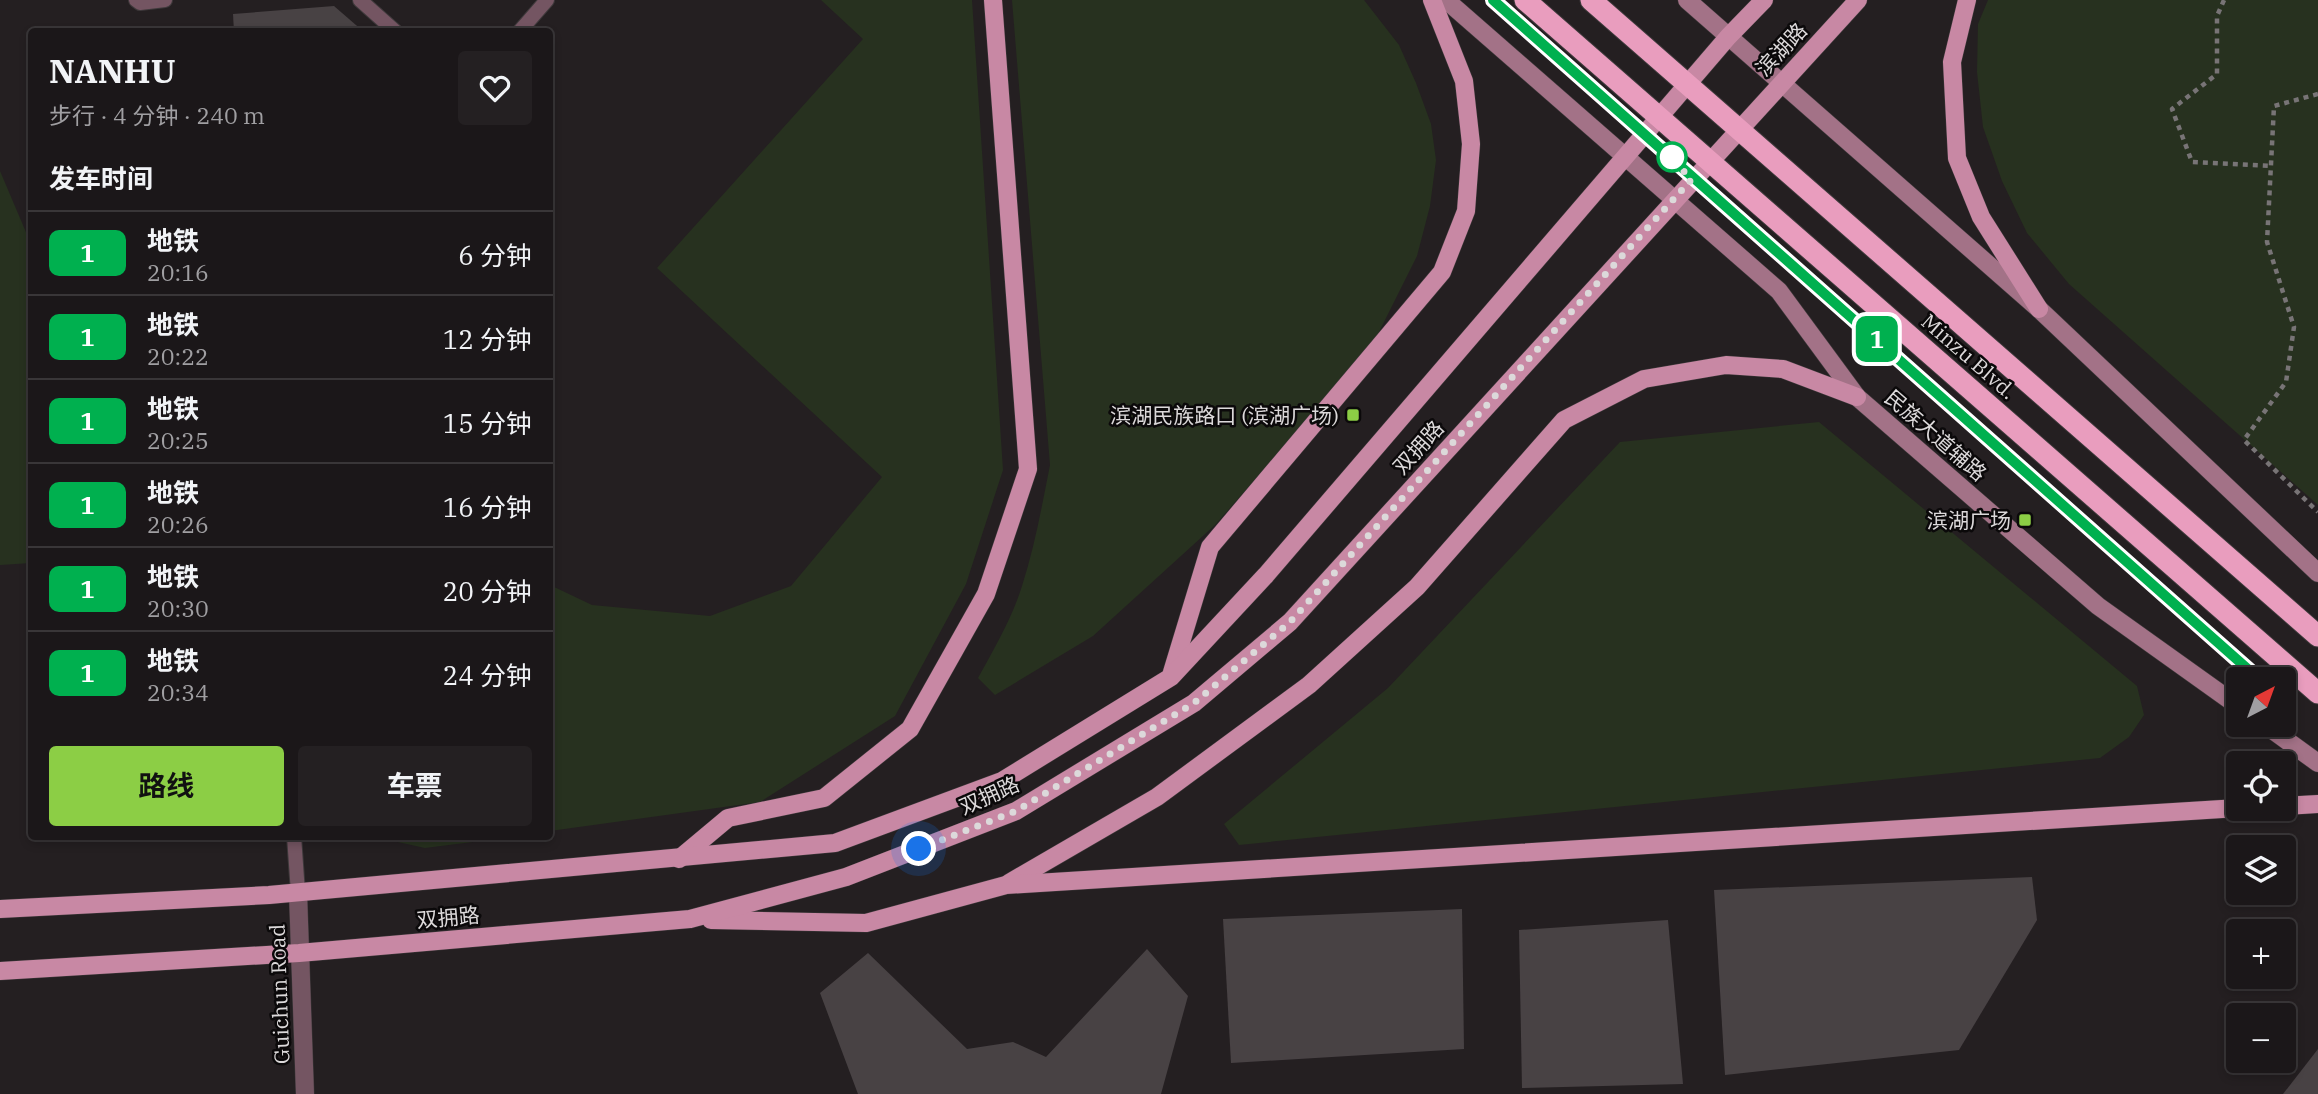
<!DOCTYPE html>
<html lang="zh">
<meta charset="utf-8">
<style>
:root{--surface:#1b1719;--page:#242022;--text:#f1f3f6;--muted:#a09fa2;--line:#393638;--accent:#8cce45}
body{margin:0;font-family:"IBM Plex Serif","Noto Sans SC",serif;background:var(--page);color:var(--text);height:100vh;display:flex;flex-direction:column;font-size:26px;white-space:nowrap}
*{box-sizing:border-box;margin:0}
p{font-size:23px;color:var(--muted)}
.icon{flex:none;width:38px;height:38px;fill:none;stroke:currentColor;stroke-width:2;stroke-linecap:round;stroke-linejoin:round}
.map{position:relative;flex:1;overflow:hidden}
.panel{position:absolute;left:28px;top:28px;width:525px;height:812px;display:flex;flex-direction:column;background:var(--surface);border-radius:7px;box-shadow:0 4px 10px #0003,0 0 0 2px var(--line)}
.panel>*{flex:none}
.badge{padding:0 14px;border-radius:10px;font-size:24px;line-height:46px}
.needle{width:46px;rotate:41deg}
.controls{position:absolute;left:2226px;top:667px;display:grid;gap:14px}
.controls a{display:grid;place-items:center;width:70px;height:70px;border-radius:7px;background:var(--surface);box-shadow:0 4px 10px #0003,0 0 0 2px var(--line);font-size:35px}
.you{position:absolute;width:35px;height:35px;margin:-18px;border:5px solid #fff;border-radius:50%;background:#1a73e8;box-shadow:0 0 0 10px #1a73e833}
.map>.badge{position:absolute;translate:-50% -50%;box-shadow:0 0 0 4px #fff}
h2{padding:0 21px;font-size:26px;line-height:63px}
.round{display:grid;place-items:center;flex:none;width:74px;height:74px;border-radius:7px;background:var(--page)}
.headline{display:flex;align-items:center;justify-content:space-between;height:119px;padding:0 21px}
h1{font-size:33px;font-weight:700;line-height:52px}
.cta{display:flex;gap:14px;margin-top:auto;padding:14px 21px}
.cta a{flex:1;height:80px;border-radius:7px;background:var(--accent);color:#111;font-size:28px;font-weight:700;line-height:80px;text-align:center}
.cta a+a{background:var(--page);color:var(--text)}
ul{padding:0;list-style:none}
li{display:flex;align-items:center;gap:21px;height:84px;padding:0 21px;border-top:2px solid var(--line)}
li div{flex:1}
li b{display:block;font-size:26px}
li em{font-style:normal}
li .badge{min-width:77px;font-weight:700;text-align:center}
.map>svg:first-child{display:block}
</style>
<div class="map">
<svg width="2318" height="1094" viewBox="0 0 2318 1094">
<rect width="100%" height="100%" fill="#241f21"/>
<g fill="#27311f">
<path d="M 821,0 L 972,0 L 1003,470 L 966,584 L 895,716 L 760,802 L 550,831 L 550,585 L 592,605 L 710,616 L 791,586 L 882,477 L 657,268 L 863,39 Z"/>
<path d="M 1012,0 L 1364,0 L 1399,45 L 1416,83 L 1431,124 L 1436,160 L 1430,206 L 1417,256 L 1372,346 L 1215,525 L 1093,636 L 995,695 L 978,678 C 994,649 1012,618 1022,586 C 1035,546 1042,505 1050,465 Z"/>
<path d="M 1988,0 L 2318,0 L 2318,505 L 2069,284 L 2027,233 L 2002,181 L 1983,127 L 1977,72 L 1978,24 Z"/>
<path d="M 0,171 L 31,244 L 31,563 L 0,565 Z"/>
<path d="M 1819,422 L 2137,686 L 2144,715 L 2129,737 L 2100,758 L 1239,845 L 1224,824 L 1388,688 L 1620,442 Z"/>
<path d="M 104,837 L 104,836 L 241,837 L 105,841 Z"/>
<path d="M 375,837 L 376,836 L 512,837 L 425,848 Z"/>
</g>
<g fill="#484244">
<path d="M 334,6 L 364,32 L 234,32 L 233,14 Z"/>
<path d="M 2032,877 L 2037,920 L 1959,1050 L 1725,1075 L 1714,890 Z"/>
<path d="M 1462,909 L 1464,1049 L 1231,1063 L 1223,919 Z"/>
<path d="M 1668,920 L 1683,1084 L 1522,1088 L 1519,930 Z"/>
<path d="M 1147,949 L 1188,996 L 1161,1094 L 858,1094 L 820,993 L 868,953 L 967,1049 L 1013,1042 L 1046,1057 Z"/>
<path d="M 2318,1049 L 2318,1094 L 2283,1094 Z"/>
</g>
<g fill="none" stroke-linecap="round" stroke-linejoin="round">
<defs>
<g id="lane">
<path d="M 136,0 L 140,3 L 165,0"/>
<path d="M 360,0 L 396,32"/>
<path d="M 519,32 L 547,0"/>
<path d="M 294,836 L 298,893"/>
</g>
<path id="street" d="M 298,893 L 305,1094"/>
<g id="secondary">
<path d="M 1446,0 L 1779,291 L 1857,397 L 2098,606 L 2238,706"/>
<path d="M 1687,0 L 2039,309 L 2318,573"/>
<path d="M 2264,724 L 2318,763"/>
</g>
<g id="primary">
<path d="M 1967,0 L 1952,62 L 1957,158 L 1981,217 L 2039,309"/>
<path d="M 1172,672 L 1210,547 L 1442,272 L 1466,211 L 1471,144 L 1464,81 L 1432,0"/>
<path d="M 2284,806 L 2318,804"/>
<path d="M 679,859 L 728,818 L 824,798 L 910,729 L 986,594 L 1028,469 L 993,0"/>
<path d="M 1009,883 L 1157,797 L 1309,685 L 1417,587 L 1564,420 L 1644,379 L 1726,365 L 1783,369 L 1857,397"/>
<path d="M 0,909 L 269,895 L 835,843 L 1002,781 L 1171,677 L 1266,575 L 1728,37 L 1764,0"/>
<path d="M 711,920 L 866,923 L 1006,885 L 2238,808"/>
<path d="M 0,971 L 299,953 L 690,919 L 846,877 L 1016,811 L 1194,703 L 1290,622 L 1858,0"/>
</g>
<g id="highway">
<path d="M 1525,0 L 2318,693"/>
<path d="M 1591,0 L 2318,636"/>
</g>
</defs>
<use href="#lane" stroke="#3e393b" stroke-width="16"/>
<use href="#street" stroke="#3e393b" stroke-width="19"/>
<use href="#secondary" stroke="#3e393b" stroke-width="19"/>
<use href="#primary" stroke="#3e393b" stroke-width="19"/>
<use href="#highway" stroke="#3e393b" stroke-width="23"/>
<g stroke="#787476" stroke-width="4.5" stroke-dasharray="5 5" stroke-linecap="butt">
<path d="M 2224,0 L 2217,16 L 2217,74 L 2172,109 L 2192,162 L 2271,166"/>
<path d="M 2318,94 L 2274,106 L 2267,242 L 2294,327 L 2286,382 L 2244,440 L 2318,512"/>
</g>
<use href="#lane" stroke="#745562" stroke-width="14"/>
<use href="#street" stroke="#745562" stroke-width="18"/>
<use href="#secondary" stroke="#a37287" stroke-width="18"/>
<use href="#primary" stroke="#c888a4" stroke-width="18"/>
<use href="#highway" stroke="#e99dbe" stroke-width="21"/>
</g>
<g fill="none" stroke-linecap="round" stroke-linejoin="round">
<defs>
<path id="line" d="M 1493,0 L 2259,679"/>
</defs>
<use href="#line" stroke="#fff" stroke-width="16"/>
<use href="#line" stroke="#00b04f" stroke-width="10"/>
<path stroke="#dcd9da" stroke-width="7" stroke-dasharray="0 12.6" d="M 919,849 L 1016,811 L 1194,703 L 1290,622 L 1691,180 L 1672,157"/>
</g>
<circle fill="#fff" stroke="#00b04f" stroke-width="3.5" cx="1672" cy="157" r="14"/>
<g fill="#8cce45" stroke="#0b090a" stroke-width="2.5">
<rect x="1346" y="408" width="14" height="14" rx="3.5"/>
<rect x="2018" y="513" width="14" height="14" rx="3.5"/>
</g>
<g text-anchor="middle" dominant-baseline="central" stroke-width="5" stroke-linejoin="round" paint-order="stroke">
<g font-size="21" fill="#dcd9da" stroke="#0b090a">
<text transform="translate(1781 49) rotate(-47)">滨湖路</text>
<text transform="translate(1969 356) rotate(41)">Minzu Blvd.</text>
<text transform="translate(1936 435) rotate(41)">民族大道辅路</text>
<text transform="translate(1418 447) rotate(-48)">双拥路</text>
<text transform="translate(989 795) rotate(-24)">双拥路</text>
<text transform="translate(448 917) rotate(-5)">双拥路</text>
<text transform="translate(279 994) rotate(-92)">Guichun Road</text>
</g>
<g font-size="21" fill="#dcd9da" stroke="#0b090a" text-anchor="end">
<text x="1339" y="415">滨湖民族路口 (滨湖广场)</text>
<text x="2011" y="520">滨湖广场</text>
</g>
</g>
</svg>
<div class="controls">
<a><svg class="needle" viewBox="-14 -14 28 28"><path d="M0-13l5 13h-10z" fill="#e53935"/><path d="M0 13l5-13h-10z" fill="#a09fa2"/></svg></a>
<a><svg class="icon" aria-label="locate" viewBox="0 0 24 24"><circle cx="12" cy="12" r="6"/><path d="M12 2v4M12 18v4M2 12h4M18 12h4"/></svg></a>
<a><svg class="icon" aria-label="layers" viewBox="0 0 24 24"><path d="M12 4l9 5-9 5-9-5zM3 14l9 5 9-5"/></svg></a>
<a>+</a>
<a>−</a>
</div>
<div class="you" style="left:919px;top:849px"></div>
<b class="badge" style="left:1877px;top:339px;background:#00b04f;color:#fff">1</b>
<section class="panel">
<div class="headline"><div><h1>NANHU</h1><p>步行 · 4 分钟 · 240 m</p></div><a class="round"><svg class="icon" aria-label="heart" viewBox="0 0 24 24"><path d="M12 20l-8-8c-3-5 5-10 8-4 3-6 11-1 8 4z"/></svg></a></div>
<h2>发车时间</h2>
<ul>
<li><span class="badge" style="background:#00b04f;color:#fff">1</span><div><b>地铁</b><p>20:16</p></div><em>6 分钟</em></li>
<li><span class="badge" style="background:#00b04f;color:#fff">1</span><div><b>地铁</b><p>20:22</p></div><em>12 分钟</em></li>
<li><span class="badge" style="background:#00b04f;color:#fff">1</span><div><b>地铁</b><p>20:25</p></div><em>15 分钟</em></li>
<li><span class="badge" style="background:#00b04f;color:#fff">1</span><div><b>地铁</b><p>20:26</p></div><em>16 分钟</em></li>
<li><span class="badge" style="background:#00b04f;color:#fff">1</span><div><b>地铁</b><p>20:30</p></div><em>20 分钟</em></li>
<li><span class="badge" style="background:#00b04f;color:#fff">1</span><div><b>地铁</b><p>20:34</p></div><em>24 分钟</em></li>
</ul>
<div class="cta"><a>路线</a><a>车票</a></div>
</section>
</div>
